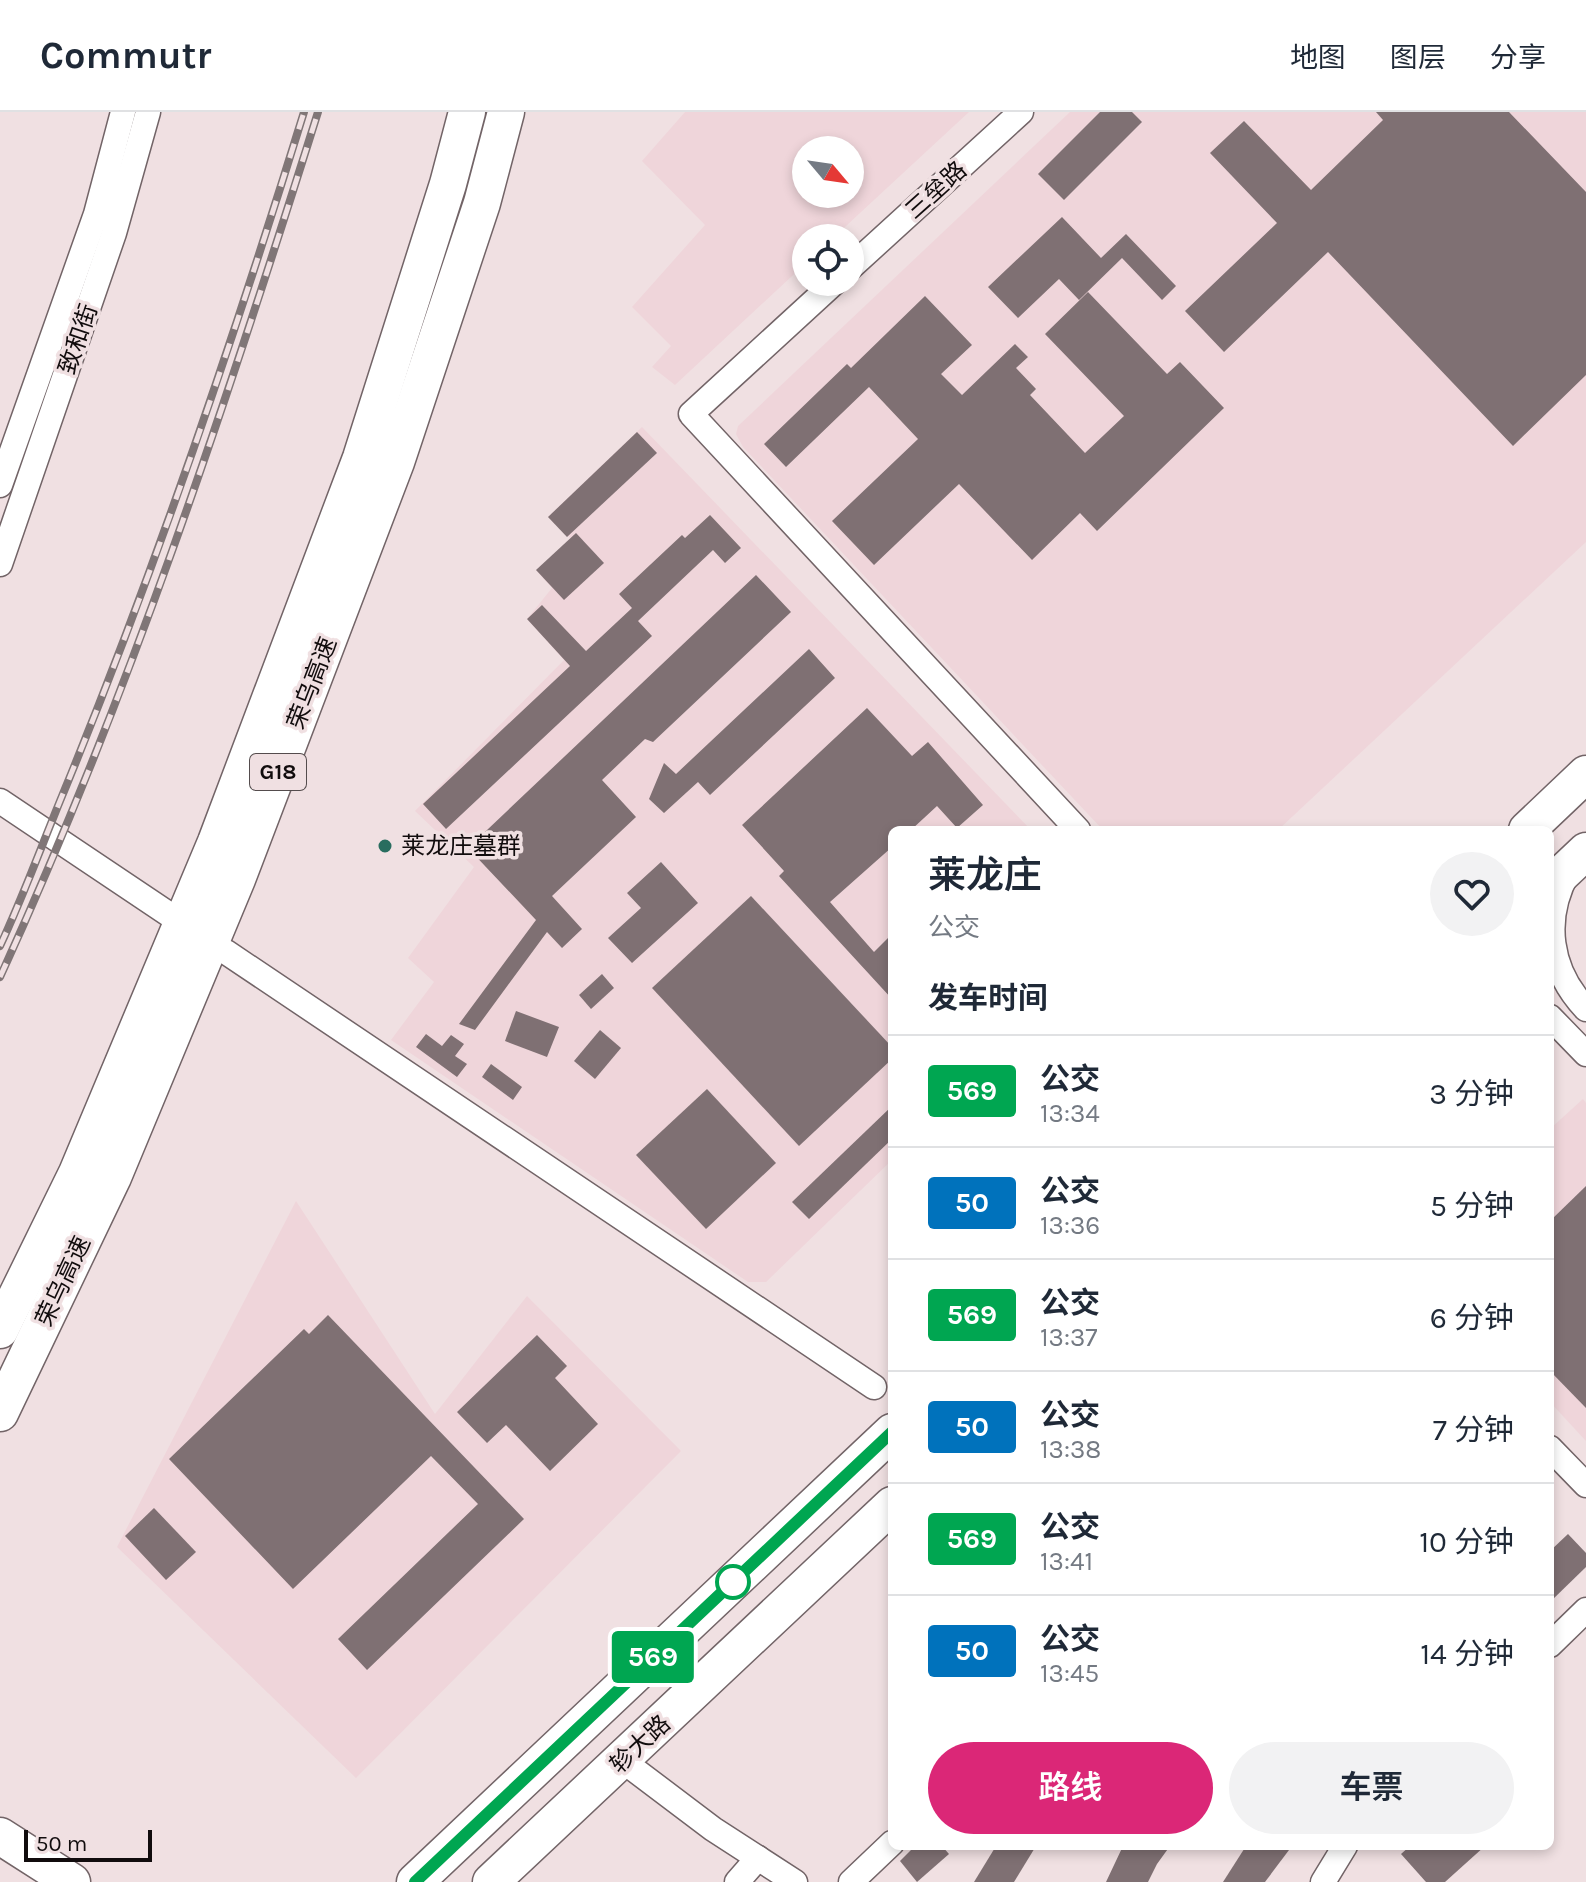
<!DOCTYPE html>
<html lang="zh">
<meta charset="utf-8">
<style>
:root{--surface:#fff;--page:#f2f2f3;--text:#1f2937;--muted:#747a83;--line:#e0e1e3;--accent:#db2777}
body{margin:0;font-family:Karla,"Noto Sans SC",sans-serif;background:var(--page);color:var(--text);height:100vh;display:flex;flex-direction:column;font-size:30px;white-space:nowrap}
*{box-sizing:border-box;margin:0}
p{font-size:26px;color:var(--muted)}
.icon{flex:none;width:44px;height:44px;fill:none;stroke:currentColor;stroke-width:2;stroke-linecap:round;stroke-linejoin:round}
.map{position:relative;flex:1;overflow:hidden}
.panel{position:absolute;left:888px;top:714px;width:666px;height:1024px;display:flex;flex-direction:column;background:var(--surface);border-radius:12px;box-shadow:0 4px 12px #0003}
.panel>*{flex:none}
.badge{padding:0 16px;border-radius:6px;font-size:28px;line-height:52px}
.needle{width:52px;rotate:119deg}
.controls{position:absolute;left:792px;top:24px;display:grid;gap:16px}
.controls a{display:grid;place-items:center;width:72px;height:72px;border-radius:50%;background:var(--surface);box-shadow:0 4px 12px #0003;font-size:40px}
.scale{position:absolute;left:24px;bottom:20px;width:128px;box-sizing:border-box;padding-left:8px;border:4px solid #110c0d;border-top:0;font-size:22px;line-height:28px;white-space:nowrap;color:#110c0d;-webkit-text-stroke:6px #f0e0e2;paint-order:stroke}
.map>.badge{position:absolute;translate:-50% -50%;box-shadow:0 0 0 4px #fff}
h2{padding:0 40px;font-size:30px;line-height:72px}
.round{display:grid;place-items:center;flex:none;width:84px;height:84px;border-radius:42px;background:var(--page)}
.overview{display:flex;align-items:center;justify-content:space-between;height:136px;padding:0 40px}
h1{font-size:38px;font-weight:600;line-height:60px}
.button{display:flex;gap:16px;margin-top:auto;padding:16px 40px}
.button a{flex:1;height:92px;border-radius:48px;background:var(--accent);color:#fff;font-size:32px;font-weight:600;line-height:92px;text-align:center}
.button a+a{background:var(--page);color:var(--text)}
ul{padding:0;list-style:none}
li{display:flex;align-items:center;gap:24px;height:112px;padding:0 40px;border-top:2px solid var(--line)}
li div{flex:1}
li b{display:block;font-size:30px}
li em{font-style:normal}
li .badge{min-width:88px;font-weight:700;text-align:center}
header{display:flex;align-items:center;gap:48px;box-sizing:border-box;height:112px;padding:0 40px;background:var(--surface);border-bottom:2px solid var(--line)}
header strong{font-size:38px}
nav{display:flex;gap:44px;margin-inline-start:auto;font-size:28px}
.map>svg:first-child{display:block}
</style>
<header>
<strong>Commutr</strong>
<nav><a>地图</a><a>图层</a><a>分享</a></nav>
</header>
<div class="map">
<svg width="1586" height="1770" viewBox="0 0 1586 1770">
<rect width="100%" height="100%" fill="#f0e0e2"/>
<g fill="#efd5da" fill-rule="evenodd">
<path d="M 685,0 L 969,0 L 833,126 L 806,126 L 806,151 L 675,273 L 652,255 L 671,234 L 632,195 L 705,113 L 642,49 ZM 850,38 L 850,82 L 806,82 L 806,38 Z"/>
<path d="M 1070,0 L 1586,0 L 1586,430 L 1278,718 L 1103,718 L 743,335 L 736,322 L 738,314 Z"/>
<path d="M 642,315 L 1031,718 L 892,718 L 892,1048 L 766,1170 L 748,1170 L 391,928 L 434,870 L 408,846 L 474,755 L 415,699 L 564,548 L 527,507 L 552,476 L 536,458 L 572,428 L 548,405 Z"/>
<path d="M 1583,987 L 1586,991 L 1586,1329 L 1550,1290 L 1550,1017 Z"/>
<path d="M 296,1089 L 435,1302 L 527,1184 L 681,1339 L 356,1666 L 117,1435 Z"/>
</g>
<g fill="#7f7073">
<path d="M 1100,0 L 1132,0 L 1142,10 L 1064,88 L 1038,62 Z"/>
<path d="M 1376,0 L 1509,0 L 1586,80 L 1586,263 L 1513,334 L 1328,140 L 1224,240 L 1185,199 L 1277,111 L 1210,41 L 1244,9 L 1311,78 L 1383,8 Z"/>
<path d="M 1062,105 L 1101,146 L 1126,122 L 1176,174 L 1162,188 L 1122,146 L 1079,188 L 1059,167 L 1018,206 L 988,175 Z"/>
<path d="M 1088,180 L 1167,262 L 1180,250 L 1224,296 L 1097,419 L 1080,401 L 1032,448 L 959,372 L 874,453 L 832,409 L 918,327 L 869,275 L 786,355 L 764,332 L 847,252 L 851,256 L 925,184 L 972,233 L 941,262 L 962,283 L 1015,232 L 1028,245 L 1016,256 L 1036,277 L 1030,283 L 1085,341 L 1124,304 L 1045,222 Z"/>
<path d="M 637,320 L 657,341 L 567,425 L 548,405 Z"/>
<path d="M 710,403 L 741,436 L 725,451 L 713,438 L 638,509 L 652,524 L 446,717 L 423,692 L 570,554 L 527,507 L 542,493 L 586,539 L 632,496 L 619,482 L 682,423 L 685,426 Z"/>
<path d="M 576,421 L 604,451 L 564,488 L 536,458 Z"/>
<path d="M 756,463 L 791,500 L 653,630 L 645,627 L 602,668 L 636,705 L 552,784 L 582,817 L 562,836 L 547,820 L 475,918 L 459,912 L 536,808 L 468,736 Z"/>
<path d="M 809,537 L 835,566 L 710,683 L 698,670 L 664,701 L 649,687 L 664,651 L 676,662 Z"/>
<path d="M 867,596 L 912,644 L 928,630 L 983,693 L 957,716 L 937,694 L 911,718 L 892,718 L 892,735 L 830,790 L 874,840 L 892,822 L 892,887 L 779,764 L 784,759 L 742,713 Z"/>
<path d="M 661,750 L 698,791 L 632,851 L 608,826 L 641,796 L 627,781 Z"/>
<path d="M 751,784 L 892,935 L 892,947 L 799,1034 L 652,876 Z"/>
<path d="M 602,862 L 614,876 L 591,897 L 579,883 Z"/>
<path d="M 516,899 L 559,915 L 547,945 L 505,929 Z"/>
<path d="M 600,918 L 621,936 L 595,967 L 574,949 Z"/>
<path d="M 426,922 L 442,934 L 451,923 L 464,932 L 455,944 L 467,952 L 457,965 L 416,935 Z"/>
<path d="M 491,952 L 522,975 L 513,988 L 482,965 Z"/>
<path d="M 707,977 L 776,1051 L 706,1117 L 636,1043 Z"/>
<path d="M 892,994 L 892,1027 L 809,1107 L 792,1090 Z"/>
<path d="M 1586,1074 L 1586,1296 L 1550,1259 L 1550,1109 Z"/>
<path d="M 328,1203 L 524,1407 L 367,1558 L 338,1527 L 478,1392 L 431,1344 L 293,1477 L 169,1347 L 304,1217 L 309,1222 Z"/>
<path d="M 537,1223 L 567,1254 L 555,1266 L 598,1312 L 550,1359 L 506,1313 L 487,1331 L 457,1300 Z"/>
<path d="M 154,1396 L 196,1440 L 166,1468 L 125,1424 Z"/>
<path d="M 1568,1422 L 1586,1441 L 1586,1455 L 1550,1490 L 1550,1439 Z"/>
<path d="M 915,1734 L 942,1734 L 949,1742 L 917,1770 L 900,1749 Z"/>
<path d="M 996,1734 L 1036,1734 L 1014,1770 L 974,1770 Z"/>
<path d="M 1123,1734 L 1170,1734 L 1157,1752 L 1148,1770 L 1106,1770 Z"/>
<path d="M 1246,1734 L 1292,1734 L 1265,1770 L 1223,1770 Z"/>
<path d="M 1410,1734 L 1485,1734 L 1445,1770 L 1426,1770 L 1401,1742 Z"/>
</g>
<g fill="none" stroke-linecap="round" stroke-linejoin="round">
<defs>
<g id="minor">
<path d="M 850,156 L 1021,0"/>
<path d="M 835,170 L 691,302 L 1078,718"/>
<path d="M 0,373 L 96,102 L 123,0"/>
<path d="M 0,452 L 114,121 L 148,0"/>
<path d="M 0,689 L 173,805"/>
<path d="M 1568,760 C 1542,807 1549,858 1586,897"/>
<path d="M 226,840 L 874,1275"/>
<path d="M 1550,905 L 1586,942"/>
<path d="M 1550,1336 L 1586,1373"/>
<path d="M 1550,1533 L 1586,1498"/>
<path d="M 623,1649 L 713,1717 L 795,1770"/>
<path d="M 737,1770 L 758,1746"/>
<path d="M 851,1770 L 892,1731"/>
<path d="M 1323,1770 L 1345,1734"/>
</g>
<g id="highway">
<path d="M 1527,718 L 1586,662"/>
<path d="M 1550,773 L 1586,739"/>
<path d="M 0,1218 L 77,1061 L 216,730 L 361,346 L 448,72 L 467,0"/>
<path d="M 0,1301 L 113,1065 L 237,767 L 396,350 L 482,91 L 506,0"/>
<path d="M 0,1724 L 72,1770"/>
<path d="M 415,1770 L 892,1320"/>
<path d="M 491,1770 L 892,1393"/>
</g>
</defs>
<use href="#minor" stroke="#726467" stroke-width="27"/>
<use href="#highway" stroke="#726467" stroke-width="39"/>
<use href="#minor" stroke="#fff" stroke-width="24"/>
<use href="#highway" stroke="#fff" stroke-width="36"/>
<defs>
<g id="rail">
<path d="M 0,834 C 22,787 40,738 60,689 C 153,464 232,233 304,0"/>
<path d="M 0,865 C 128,586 226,293 318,0"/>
</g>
</defs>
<use href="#rail" stroke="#807677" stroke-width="8"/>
<use href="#rail" stroke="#f0e0e2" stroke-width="5" stroke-dasharray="15" stroke-linecap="butt"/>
</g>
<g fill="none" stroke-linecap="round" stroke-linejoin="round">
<defs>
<path id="line" d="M 415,1770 L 892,1320"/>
</defs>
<use href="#line" stroke="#fff" stroke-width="18"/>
<use href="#line" stroke="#00a651" stroke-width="12"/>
</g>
<circle fill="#296d5f" stroke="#f0e0e2" stroke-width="3" cx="385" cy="734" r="8"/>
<circle fill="#fff" stroke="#00a651" stroke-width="4" cx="733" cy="1470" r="16"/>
<g text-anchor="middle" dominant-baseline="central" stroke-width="7" stroke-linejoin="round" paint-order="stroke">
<rect fill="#f0e0e2" stroke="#544c4d" stroke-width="2" x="250" y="642" width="56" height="36" rx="6"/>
<g font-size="22" font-weight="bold" fill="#110c0d">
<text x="278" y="660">G18</text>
</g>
<g font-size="24" fill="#110c0d" stroke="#f0e0e2">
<text transform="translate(936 78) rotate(-42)">三垒路</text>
<text transform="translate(78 227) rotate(-71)">致和街</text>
<text transform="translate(312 571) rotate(-69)">荣乌高速</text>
<text transform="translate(63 1169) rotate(-65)">荣乌高速</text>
<text transform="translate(640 1632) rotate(-43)">轸大路</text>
</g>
<g font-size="24" fill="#110c0d" stroke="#f0e0e2" text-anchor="start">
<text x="401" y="734">莱龙庄墓群</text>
</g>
</g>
</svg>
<div class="controls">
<a><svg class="needle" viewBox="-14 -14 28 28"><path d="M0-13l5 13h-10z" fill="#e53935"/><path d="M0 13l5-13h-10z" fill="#747a83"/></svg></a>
<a><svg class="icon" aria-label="locate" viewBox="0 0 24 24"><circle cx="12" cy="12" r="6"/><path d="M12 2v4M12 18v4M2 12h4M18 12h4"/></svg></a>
</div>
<div class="scale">50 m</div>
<b class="badge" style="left:653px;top:1545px;background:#00a651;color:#fff">569</b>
<section class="panel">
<div class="overview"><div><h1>莱龙庄</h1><p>公交</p></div><a class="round"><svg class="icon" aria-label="heart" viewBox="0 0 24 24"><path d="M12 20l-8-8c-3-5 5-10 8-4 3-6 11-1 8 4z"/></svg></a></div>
<h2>发车时间</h2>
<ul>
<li><span class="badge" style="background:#00a651;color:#fff">569</span><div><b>公交</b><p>13:34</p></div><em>3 分钟</em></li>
<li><span class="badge" style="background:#0072bc;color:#fff">50</span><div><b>公交</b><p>13:36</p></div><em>5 分钟</em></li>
<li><span class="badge" style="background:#00a651;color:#fff">569</span><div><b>公交</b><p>13:37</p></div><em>6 分钟</em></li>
<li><span class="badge" style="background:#0072bc;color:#fff">50</span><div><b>公交</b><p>13:38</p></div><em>7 分钟</em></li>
<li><span class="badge" style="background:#00a651;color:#fff">569</span><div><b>公交</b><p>13:41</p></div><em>10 分钟</em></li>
<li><span class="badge" style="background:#0072bc;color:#fff">50</span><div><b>公交</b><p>13:45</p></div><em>14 分钟</em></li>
</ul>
<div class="button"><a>路线</a><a>车票</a></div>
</section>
</div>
